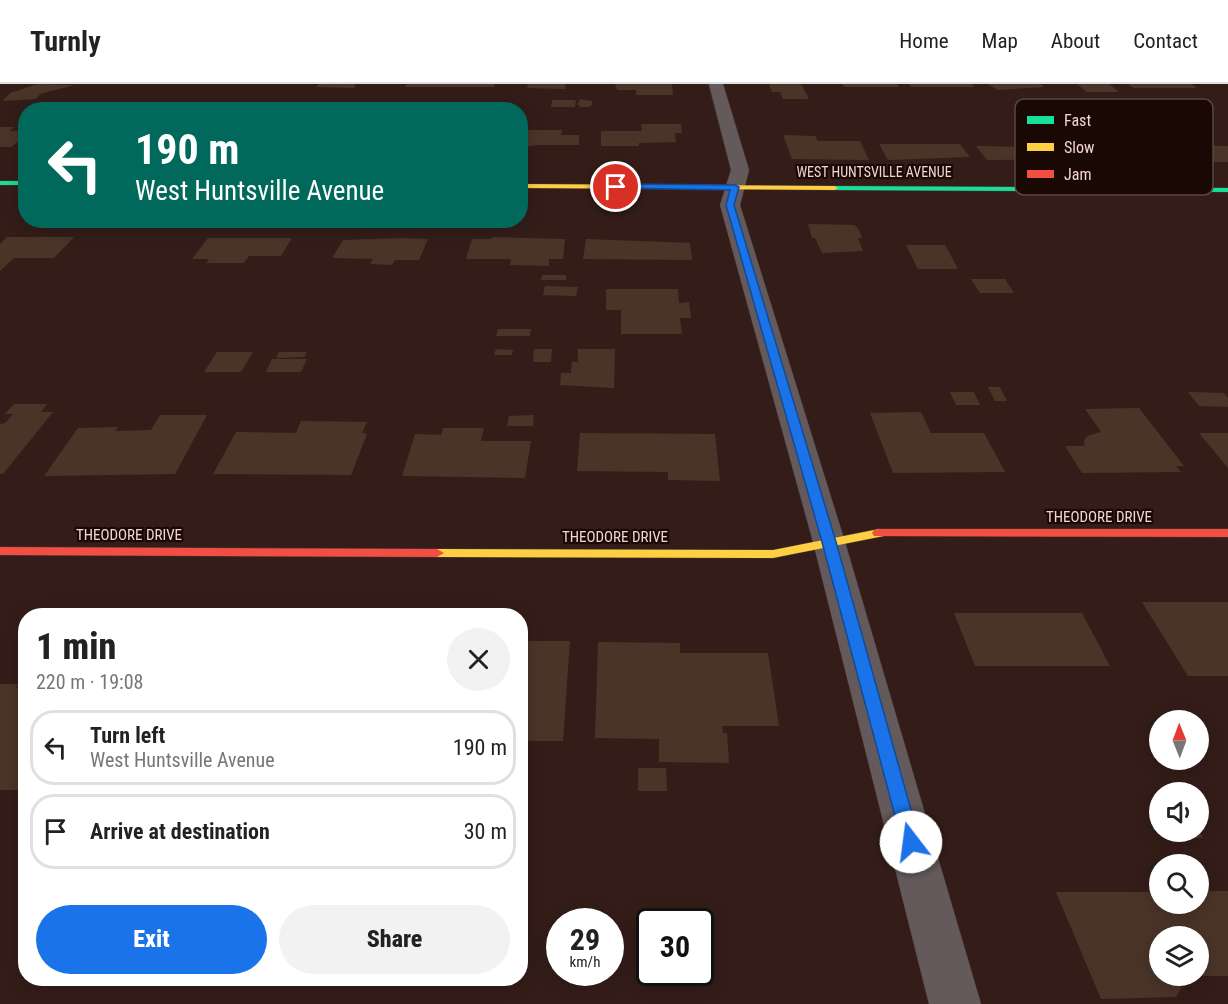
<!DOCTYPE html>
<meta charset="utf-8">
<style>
:root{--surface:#fff;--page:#f2f2f2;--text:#222;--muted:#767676;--line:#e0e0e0;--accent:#1a73e8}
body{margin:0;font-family:"Roboto Condensed",sans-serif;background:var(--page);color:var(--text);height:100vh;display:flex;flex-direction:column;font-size:22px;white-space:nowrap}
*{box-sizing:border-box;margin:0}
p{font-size:20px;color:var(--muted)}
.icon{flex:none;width:33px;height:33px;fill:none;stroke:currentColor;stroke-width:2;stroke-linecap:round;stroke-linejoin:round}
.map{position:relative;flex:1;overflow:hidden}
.panel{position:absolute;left:18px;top:524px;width:510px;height:378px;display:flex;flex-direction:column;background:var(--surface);border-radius:24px;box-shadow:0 3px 15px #0003}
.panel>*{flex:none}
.hud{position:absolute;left:18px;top:18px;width:510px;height:126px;border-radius:24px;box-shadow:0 3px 15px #0003;background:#00695c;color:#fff;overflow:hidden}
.needle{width:39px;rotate:359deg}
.tools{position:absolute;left:1149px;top:626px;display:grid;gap:12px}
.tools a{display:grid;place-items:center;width:60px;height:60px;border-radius:50%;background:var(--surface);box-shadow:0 3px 15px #0003;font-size:30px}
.speed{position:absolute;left:546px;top:824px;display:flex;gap:12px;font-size:30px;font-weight:700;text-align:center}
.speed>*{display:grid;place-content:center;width:78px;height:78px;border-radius:50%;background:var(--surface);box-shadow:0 3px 15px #0003;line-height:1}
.speed small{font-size:15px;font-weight:400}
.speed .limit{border:3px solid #111;border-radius:9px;background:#fff;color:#111}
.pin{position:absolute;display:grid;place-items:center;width:51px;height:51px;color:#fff;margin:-26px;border:3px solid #fff;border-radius:50%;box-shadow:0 2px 6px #0007}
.me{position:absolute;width:66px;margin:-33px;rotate:345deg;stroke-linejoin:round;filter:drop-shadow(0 0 4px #0008)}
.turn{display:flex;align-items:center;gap:21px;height:126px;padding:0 18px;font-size:27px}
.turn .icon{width:78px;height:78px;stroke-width:2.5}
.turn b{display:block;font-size:42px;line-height:51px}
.round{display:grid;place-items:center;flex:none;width:63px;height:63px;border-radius:32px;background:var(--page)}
.headline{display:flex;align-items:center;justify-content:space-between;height:102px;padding:0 18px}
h1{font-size:36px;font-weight:800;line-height:45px}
.action{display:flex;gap:12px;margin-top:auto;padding:12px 18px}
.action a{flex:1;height:69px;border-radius:36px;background:var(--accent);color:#fff;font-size:24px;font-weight:800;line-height:69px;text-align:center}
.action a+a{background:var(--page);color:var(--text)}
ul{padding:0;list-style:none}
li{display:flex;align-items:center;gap:18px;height:75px;margin:0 12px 9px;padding:0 6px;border:3px solid var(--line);border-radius:24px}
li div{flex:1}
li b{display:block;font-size:22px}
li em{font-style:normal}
header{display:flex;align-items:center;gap:36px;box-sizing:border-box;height:84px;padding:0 30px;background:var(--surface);border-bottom:2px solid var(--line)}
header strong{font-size:28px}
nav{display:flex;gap:33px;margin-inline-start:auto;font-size:21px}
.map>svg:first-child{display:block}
.building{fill:#4a3428}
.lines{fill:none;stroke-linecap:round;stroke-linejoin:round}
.street-casing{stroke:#4c3835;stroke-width:1}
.fast-casing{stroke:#4c3835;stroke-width:1}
.slow-casing{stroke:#4c3835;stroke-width:1}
.jam-casing{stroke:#4c3835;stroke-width:1}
.street{fill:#64595b;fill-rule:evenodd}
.fast{fill:#16e098;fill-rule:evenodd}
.slow{fill:#ffcf43;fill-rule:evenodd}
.jam{fill:#f24e42;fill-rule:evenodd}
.route{fill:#1a73e8;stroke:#114b97;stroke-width:1.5}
.labels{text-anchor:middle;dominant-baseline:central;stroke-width:4.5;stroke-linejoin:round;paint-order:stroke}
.far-street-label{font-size:14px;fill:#f2d5cf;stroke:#1a0805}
.street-label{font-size:15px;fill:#f2d5cf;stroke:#1a0805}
.key{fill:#1a0805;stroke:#5b4642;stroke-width:1.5}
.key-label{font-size:16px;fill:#f2d5cf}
</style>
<header>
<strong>Turnly</strong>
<nav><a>Home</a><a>Map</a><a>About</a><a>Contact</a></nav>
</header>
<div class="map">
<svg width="1228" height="920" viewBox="0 0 1228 920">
<rect width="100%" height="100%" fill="#341d19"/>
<g class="building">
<path d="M 37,0 L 74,1 L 40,10 L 36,15 L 3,17 L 10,9 Z"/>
<path d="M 319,0 L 356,0 L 354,4 L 316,3 Z"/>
<path d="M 407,0 L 495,0 L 494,3 L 405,3 Z"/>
<path d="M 528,0 L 566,0 L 565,5 L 527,4 Z"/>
<path d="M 615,0 L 672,0 L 673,11 L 636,11 L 636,6 L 617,6 Z"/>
<path d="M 769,0 L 801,0 L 809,15 L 783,15 L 780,8 L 772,8 Z"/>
<path d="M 842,0 L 897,0 L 899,3 L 844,3 Z"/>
<path d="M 909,0 L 972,0 L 975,3 L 911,3 Z"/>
<path d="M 987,0 L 1041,0 L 1044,3 L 998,6 Z"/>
<path d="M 1077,0 L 1109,0 L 1119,8 L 1087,8 Z"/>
<path d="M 1128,0 L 1191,0 L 1197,4 L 1134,4 Z"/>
<path d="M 580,15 L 592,17 L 592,21 L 589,23 L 580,23 L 580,21 L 577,21 Z"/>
<path d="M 552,16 L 576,16 L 575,23 L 551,23 Z"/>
<path d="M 641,40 L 681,40 L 682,49 L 675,49 L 676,58 L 639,59 L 639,62 L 601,62 L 601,47 L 642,47 Z"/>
<path d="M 0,43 L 15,43 L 9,47 L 26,47 L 26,52 L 11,63 L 0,63 Z"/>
<path d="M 520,46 L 562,46 L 561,51 L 579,51 L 579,61 L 537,61 L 520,64 Z"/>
<path d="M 783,51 L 815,52 L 818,57 L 860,57 L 869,76 L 792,75 Z"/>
<path d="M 1029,57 L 1057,57 L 1075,75 L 987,76 L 976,62 L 1034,63 Z"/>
<path d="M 879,60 L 960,60 L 970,73 L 888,76 Z"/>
<path d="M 1169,61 L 1228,62 L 1228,78 L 1189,78 Z"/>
<path d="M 808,140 L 854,141 L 858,144 L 862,154 L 858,154 L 863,167 L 822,169 L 815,154 L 812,154 Z"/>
<path d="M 7,153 L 74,153 L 54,174 L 14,174 L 0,187 L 0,160 Z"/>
<path d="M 492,153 L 565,155 L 563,175 L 549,175 L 549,182 L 510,181 L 511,175 L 466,175 L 472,155 L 491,155 Z"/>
<path d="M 208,154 L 292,154 L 281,172 L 249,172 L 244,179 L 206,179 L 209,175 L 192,175 Z"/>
<path d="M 401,154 L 428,155 L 419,176 L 395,176 L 392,181 L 370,180 L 373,175 L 332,174 L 343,156 Z"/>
<path d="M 586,155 L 690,159 L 692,176 L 583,175 Z"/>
<path d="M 906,161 L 945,161 L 958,185 L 918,185 Z"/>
<path d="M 542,191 L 566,191 L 566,196 L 541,196 Z"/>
<path d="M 971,195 L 1005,195 L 1014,209 L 980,209 Z"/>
<path d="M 545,202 L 578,203 L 576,212 L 543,211 Z"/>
<path d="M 606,205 L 678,205 L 679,219 L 689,218 L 691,234 L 680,234 L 682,250 L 621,250 L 621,226 L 606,226 Z"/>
<path d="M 498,245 L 531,245 L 530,252 L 496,252 Z"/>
<path d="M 496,265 L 513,266 L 512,271 L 494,271 Z"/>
<path d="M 534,265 L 552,265 L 551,278 L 533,278 Z"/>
<path d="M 578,265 L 615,265 L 614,304 L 560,301 L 561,289 L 571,289 L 572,278 L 578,278 Z"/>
<path d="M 217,268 L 253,268 L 241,288 L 204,288 Z"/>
<path d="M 279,268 L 307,268 L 304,273 L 276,274 Z"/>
<path d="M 272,275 L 307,275 L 301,288 L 266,288 Z"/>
<path d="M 988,303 L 1000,303 L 1007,317 L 995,317 Z"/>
<path d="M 950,308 L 974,308 L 980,321 L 956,321 Z"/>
<path d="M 1188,308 L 1224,309 L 1228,314 L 1228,323 L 1199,322 Z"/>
<path d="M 14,320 L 47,320 L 41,328 L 53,328 L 3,390 L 0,390 L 0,340 L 5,339 L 13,330 L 5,330 Z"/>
<path d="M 1139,324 L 1184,382 L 1176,382 L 1181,388 L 1082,389 L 1065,362 L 1085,362 L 1084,357 L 1087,352 L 1101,348 L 1085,325 Z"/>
<path d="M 921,328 L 931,349 L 984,349 L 1005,388 L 893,389 L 870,329 Z"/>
<path d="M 160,331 L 207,331 L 175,390 L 44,392 L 78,344 L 118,343 L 115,347 L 151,346 Z"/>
<path d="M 534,331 L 533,342 L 507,342 L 509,332 Z"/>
<path d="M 301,337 L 367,338 L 362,349 L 367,350 L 351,391 L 213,390 L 236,348 L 296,349 Z"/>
<path d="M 443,344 L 484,344 L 481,357 L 531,357 L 525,394 L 402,392 L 415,350 L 441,351 Z"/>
<path d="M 580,349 L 715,350 L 720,397 L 668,396 L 668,388 L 577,387 Z"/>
<path d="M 1199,349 L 1228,349 L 1228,384 Z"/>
<path d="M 1142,518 L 1228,518 L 1228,592 L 1188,592 Z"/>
<path d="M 954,529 L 1082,529 L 1110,582 L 975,582 Z"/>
<path d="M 520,557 L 570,557 L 563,657 L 520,657 Z"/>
<path d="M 598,558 L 680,559 L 680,569 L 768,569 L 779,642 L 722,642 L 723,649 L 727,649 L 729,679 L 659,678 L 659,655 L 595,654 Z"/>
<path d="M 0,600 L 18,600 L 16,604 L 26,604 L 26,706 L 0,706 Z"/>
<path d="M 638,684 L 666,684 L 667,707 L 638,707 Z"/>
<path d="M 1165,747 L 1199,747 L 1203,754 L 1168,754 Z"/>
<path d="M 1198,807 L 1228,807 L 1228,892 L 1198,892 L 1198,852 L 1160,852 L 1160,891 L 1176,891 L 1182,903 L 1176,913 L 1101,915 L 1056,808 L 1160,808 L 1160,819 L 1198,819 Z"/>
</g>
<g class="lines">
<defs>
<path id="street" d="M 709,0 L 723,0 L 749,86 L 740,121 L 845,458 L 981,920 L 929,920 L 813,458 L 720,121 L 731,86 Z"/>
<g id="fast">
<rect x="0" y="97" width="26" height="4"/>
<path d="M 834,102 L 1228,104 L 1228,108 L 831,106 L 830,104 Z"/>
</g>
<g id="slow">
<path d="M 520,100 L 834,102 L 838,104 L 834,106 L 520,104 Z"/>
<path d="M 879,445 L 884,446 L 886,449 L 884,452 L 773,474 L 437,473 L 430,469 L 437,465 L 773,466 Z"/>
</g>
<g id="jam">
<path d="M 879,445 L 1228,445 L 1228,453 L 874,452 L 872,449 L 874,446 Z"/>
<path d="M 0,463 L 437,465 L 444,469 L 437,473 L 0,471 Z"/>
</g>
</defs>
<use href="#street" class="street-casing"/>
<use href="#fast" class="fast-casing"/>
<use href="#slow" class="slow-casing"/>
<use href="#jam" class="jam-casing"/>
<use href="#street" class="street"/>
<use href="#fast" class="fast"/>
<use href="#slow" class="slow"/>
<use href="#jam" class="jam"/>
</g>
<path class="route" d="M 616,100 L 735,101 L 739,103 L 734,121 L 836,458 L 920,758 L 918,764 L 911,766 L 904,764 L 902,758 L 822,458 L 726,121 L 730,106 L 613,104 L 613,101 Z"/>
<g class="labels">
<g class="far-street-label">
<text x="874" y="88">WEST HUNTSVILLE AVENUE</text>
</g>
<g class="street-label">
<text x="1099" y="433">THEODORE DRIVE</text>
<text x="129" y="451">THEODORE DRIVE</text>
<text x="615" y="453">THEODORE DRIVE</text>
</g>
</g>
<rect x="1015" y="15" width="198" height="96" rx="9" class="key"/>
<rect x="1027" y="32" width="27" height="8" fill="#16e098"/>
<rect x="1027" y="59" width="27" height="8" fill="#ffcf43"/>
<rect x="1027" y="86" width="27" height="8" fill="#f24e42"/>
<g class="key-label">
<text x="1064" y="42">Fast</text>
<text x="1064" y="69">Slow</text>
<text x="1064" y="96">Jam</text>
</g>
</svg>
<div class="tools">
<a><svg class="needle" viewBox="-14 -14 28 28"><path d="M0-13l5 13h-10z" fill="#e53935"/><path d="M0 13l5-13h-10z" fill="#767676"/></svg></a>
<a><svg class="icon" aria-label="sound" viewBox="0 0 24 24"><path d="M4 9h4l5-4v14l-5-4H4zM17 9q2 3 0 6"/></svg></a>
<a><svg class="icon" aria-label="search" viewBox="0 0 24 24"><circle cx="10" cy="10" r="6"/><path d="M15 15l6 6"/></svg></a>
<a><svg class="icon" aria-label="layers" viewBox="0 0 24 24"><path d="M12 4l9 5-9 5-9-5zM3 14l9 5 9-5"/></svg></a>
</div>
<div class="speed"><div>29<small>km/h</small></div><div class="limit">30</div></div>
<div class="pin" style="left:616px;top:103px;background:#d93025"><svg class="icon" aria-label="arrive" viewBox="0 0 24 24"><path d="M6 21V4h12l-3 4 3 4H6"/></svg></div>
<svg class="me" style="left:911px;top:758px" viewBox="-20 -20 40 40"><circle r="19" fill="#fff"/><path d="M0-13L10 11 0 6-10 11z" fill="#1a73e8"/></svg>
<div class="hud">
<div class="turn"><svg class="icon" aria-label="left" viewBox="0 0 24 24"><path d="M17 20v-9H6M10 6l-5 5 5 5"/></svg><div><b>190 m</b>West Huntsville Avenue</div></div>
</div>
<section class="panel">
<div class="headline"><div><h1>1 min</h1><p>220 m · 19:08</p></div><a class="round"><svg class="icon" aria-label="close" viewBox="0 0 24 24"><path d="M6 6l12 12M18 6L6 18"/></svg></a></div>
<ul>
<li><svg class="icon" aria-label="left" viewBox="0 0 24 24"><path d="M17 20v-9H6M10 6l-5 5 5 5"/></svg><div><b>Turn left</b><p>West Huntsville Avenue</p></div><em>190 m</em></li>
<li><svg class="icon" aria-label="arrive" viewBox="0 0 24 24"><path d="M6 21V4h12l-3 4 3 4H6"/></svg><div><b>Arrive at destination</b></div><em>30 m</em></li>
</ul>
<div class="action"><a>Exit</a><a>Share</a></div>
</section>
</div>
